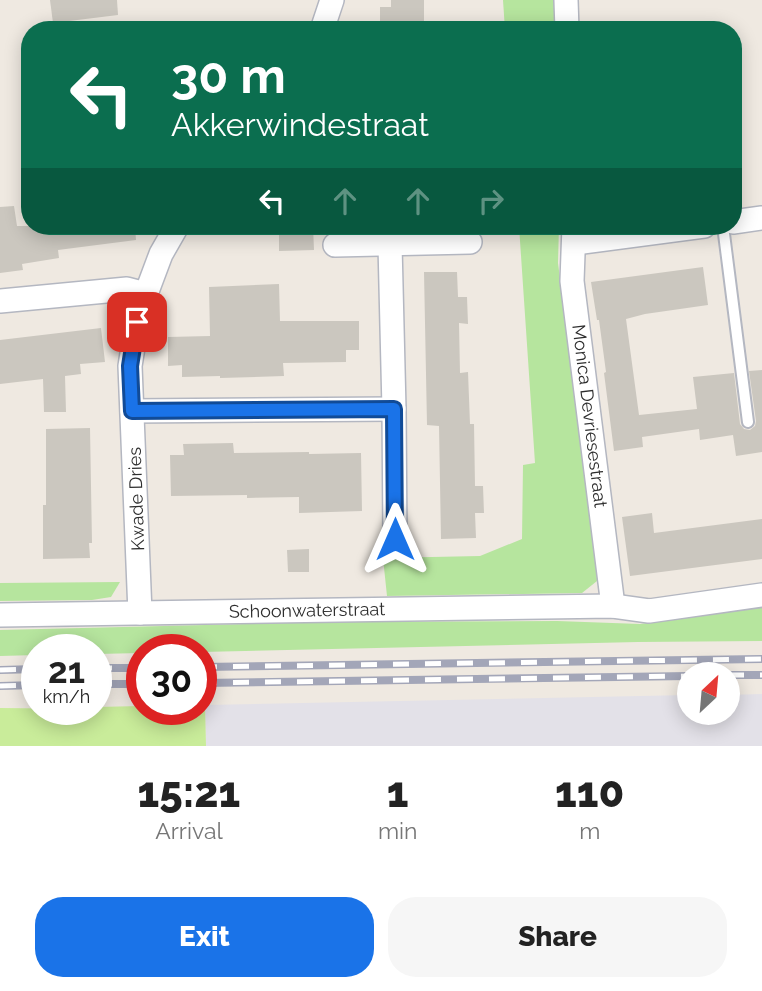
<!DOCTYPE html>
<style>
:root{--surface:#fff;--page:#f6f6f6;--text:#222;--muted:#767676;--accent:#1a73e8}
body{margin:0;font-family:Raleway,sans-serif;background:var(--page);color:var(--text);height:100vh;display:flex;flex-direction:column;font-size:26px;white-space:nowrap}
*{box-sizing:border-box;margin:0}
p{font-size:23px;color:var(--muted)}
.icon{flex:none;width:38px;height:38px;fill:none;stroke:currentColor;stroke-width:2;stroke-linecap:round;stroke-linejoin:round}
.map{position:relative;height:746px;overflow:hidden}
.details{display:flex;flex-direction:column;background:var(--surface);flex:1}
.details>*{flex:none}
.banner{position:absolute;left:21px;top:21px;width:721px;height:214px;border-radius:28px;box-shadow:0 4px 18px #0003;background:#0b6e4f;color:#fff;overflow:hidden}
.needle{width:46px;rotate:26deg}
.controls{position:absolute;left:677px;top:662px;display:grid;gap:14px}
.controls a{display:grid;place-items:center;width:63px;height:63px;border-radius:50%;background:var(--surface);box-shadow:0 4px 18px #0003;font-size:35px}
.speed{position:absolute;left:21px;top:634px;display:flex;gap:14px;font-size:35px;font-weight:700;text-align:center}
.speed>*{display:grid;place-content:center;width:91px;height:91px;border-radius:50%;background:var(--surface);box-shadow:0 4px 18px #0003;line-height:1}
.speed small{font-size:18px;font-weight:400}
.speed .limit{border:10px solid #d22;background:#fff;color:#111}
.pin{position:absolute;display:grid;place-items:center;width:60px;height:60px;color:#fff;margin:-30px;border-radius:14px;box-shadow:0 4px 10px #0006}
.me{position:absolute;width:77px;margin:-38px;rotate:0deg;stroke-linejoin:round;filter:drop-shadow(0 0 5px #0008)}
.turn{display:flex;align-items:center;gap:24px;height:147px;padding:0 35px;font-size:32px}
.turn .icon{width:91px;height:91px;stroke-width:2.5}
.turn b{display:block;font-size:49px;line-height:60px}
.lanes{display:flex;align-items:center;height:66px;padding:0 35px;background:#0003;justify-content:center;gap:35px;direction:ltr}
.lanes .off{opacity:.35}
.eta{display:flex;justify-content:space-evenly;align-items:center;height:119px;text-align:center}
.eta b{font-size:42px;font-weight:800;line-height:49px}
.primary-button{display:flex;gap:14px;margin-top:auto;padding:14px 35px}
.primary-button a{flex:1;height:80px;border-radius:28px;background:var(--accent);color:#fff;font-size:28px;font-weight:800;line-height:80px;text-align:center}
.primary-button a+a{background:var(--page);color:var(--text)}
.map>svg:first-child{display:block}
.industrial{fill:#e3e1e8}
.green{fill:#b6e59e}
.pitch{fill:#c9ec9a}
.building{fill:#cbc7bf}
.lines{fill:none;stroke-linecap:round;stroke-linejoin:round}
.service-casing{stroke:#b4b7c1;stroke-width:14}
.minor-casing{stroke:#b4b7c1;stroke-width:26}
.service{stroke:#fff;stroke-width:10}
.minor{stroke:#fff;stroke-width:23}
.rail-casing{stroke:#a3a6b8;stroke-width:8}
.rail{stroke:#fff;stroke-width:5;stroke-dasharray:16;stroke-linecap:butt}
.route-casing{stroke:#114b97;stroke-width:18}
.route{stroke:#1a73e8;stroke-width:12}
.labels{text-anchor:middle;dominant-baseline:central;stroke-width:5;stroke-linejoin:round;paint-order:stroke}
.street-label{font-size:18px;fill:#2e2e2e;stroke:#fff}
</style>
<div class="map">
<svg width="762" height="746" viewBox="0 0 762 746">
<rect width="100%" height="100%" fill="#efe9e1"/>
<path class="industrial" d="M 762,694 L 762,746 L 206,746 L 205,705 L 689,695 L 690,712 L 728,712 L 728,695 Z"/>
<g class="green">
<path d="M 503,0 L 555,0 L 556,30 L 505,30 Z"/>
<path d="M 519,226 L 559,226 L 558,263 L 596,557 L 597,581 L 582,593 L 387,596 L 383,558 L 480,556 L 522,539 L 523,465 L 535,463 Z"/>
<path d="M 120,582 L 111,597 L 92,600 L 0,601 L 0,583 Z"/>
<path d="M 762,607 L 762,641 L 638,642 L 201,652 L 201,649 L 142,649 L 142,653 L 96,654 L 96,649 L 37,649 L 37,655 L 0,656 L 0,630 L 327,622 L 557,621 L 640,624 Z"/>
</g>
<path class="pitch" d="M 201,705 L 205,705 L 206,746 L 0,746 L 0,708 L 96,709 L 96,707 L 142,706 L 142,709 L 201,709 Z"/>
<g class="building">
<path d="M 50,0 L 117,0 L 118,15 L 53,23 Z"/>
<path d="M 391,0 L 424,0 L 424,30 L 380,30 L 380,7 L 391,7 Z"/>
<path d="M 14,206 L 17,226 L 135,226 L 136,240 L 58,250 L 59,258 L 22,264 L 23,270 L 0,273 L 0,207 Z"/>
<path d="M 279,226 L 313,226 L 314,250 L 279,251 Z"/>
<path d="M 703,267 L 708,305 L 645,314 L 626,319 L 639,415 L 697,409 L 693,377 L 734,373 L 740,424 L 744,429 L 750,430 L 755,426 L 756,421 L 749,371 L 762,370 L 762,452 L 736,456 L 733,435 L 700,440 L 699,429 L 642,437 L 643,447 L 614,451 L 604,373 L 606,372 L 599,320 L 597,320 L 591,282 Z"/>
<path d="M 424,272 L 457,272 L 458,297 L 467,297 L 468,324 L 459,323 L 460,373 L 468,372 L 470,424 L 474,424 L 475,486 L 483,486 L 484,513 L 475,513 L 476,538 L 441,539 L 439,426 L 427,425 Z"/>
<path d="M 279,284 L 280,321 L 359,321 L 359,350 L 346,350 L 346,362 L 283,363 L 284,376 L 220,378 L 220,376 L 182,377 L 182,365 L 168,366 L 168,337 L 210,336 L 209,287 Z"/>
<path d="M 101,328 L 105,362 L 80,364 L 81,374 L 65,376 L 66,412 L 44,412 L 43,379 L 0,384 L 0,340 Z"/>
<path d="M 90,428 L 92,543 L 89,543 L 90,558 L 43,559 L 43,505 L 46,505 L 46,429 Z"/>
<path d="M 233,443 L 234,453 L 309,452 L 309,454 L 361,453 L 362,511 L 299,513 L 299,497 L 247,498 L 247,495 L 171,496 L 170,455 L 184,455 L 183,444 Z"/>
<path d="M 652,513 L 654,533 L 762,519 L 762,559 L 630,576 L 622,517 Z"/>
<path d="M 309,549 L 309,572 L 288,572 L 287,550 Z"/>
</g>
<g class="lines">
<defs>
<path id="service" d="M 723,226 L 748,422"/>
<g id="minor">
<path d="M 566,0 L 567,30"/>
<path d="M 322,30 L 332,0"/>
<path d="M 733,222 L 762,218"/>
<path d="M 574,226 L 572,281 L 613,606"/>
<path d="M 575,243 L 704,226"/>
<path d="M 335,245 L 470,242"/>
<path d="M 390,245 L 394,409 L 395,539"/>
<path d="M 0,301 L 127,289 L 146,294"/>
<path d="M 132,411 L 394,409"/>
<path d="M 140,613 L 130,366 L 137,322 L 146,294 L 161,254 L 177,226"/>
<path d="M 0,615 L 613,606 L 649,611 L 762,595"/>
</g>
</defs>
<use href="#service" class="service-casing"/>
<use href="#minor" class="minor-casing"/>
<use href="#service" class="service"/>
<use href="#minor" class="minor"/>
<defs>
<g id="rail">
<path d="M 201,667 L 762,659"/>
<path d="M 96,668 L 142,668"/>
<path d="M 0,670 L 37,669"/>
<path d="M 728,675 L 762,675"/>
<path d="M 201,683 L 690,676"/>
<path d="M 96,684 L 142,684"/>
<path d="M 0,686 L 37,685"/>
</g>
</defs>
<use href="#rail" class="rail-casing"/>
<use href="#rail" class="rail"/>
</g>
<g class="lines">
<defs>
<path id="route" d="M 137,322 L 130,366 L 132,411 L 394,409 L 395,539"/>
</defs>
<use href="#route" class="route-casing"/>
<use href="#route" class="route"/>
</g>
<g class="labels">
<g class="street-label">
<text transform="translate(590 416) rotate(83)">Monica Devriesestraat</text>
<text transform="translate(136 499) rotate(-92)">Kwade Dries</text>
<text transform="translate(307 610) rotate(-1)">Schoonwaterstraat</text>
</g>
</g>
</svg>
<div class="controls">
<a><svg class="needle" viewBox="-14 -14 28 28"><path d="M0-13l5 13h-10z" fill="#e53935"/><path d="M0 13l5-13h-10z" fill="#767676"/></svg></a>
</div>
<div class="speed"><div>21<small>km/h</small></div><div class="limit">30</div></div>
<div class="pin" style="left:137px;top:322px;background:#d93025"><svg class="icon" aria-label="arrive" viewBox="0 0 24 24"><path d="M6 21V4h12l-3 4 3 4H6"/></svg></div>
<svg class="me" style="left:395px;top:539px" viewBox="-20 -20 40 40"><path d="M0-17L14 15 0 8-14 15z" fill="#1a73e8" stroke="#fff" stroke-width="4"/></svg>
<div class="banner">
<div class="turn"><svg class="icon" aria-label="left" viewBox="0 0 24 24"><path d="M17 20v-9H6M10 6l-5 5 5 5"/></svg><div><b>30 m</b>Akkerwindestraat</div></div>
<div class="lanes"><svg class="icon" aria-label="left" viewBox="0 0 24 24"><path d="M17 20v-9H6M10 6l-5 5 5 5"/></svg><svg class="icon off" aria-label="ahead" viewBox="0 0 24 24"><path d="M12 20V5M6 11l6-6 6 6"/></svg><svg class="icon off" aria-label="ahead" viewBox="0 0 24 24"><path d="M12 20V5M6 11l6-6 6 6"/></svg><svg class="icon off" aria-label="right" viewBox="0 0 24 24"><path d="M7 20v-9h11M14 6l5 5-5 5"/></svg></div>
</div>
</div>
<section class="details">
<div class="eta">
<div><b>15:21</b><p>Arrival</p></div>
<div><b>1</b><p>min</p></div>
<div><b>110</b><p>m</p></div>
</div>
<div class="primary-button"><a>Exit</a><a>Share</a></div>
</section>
